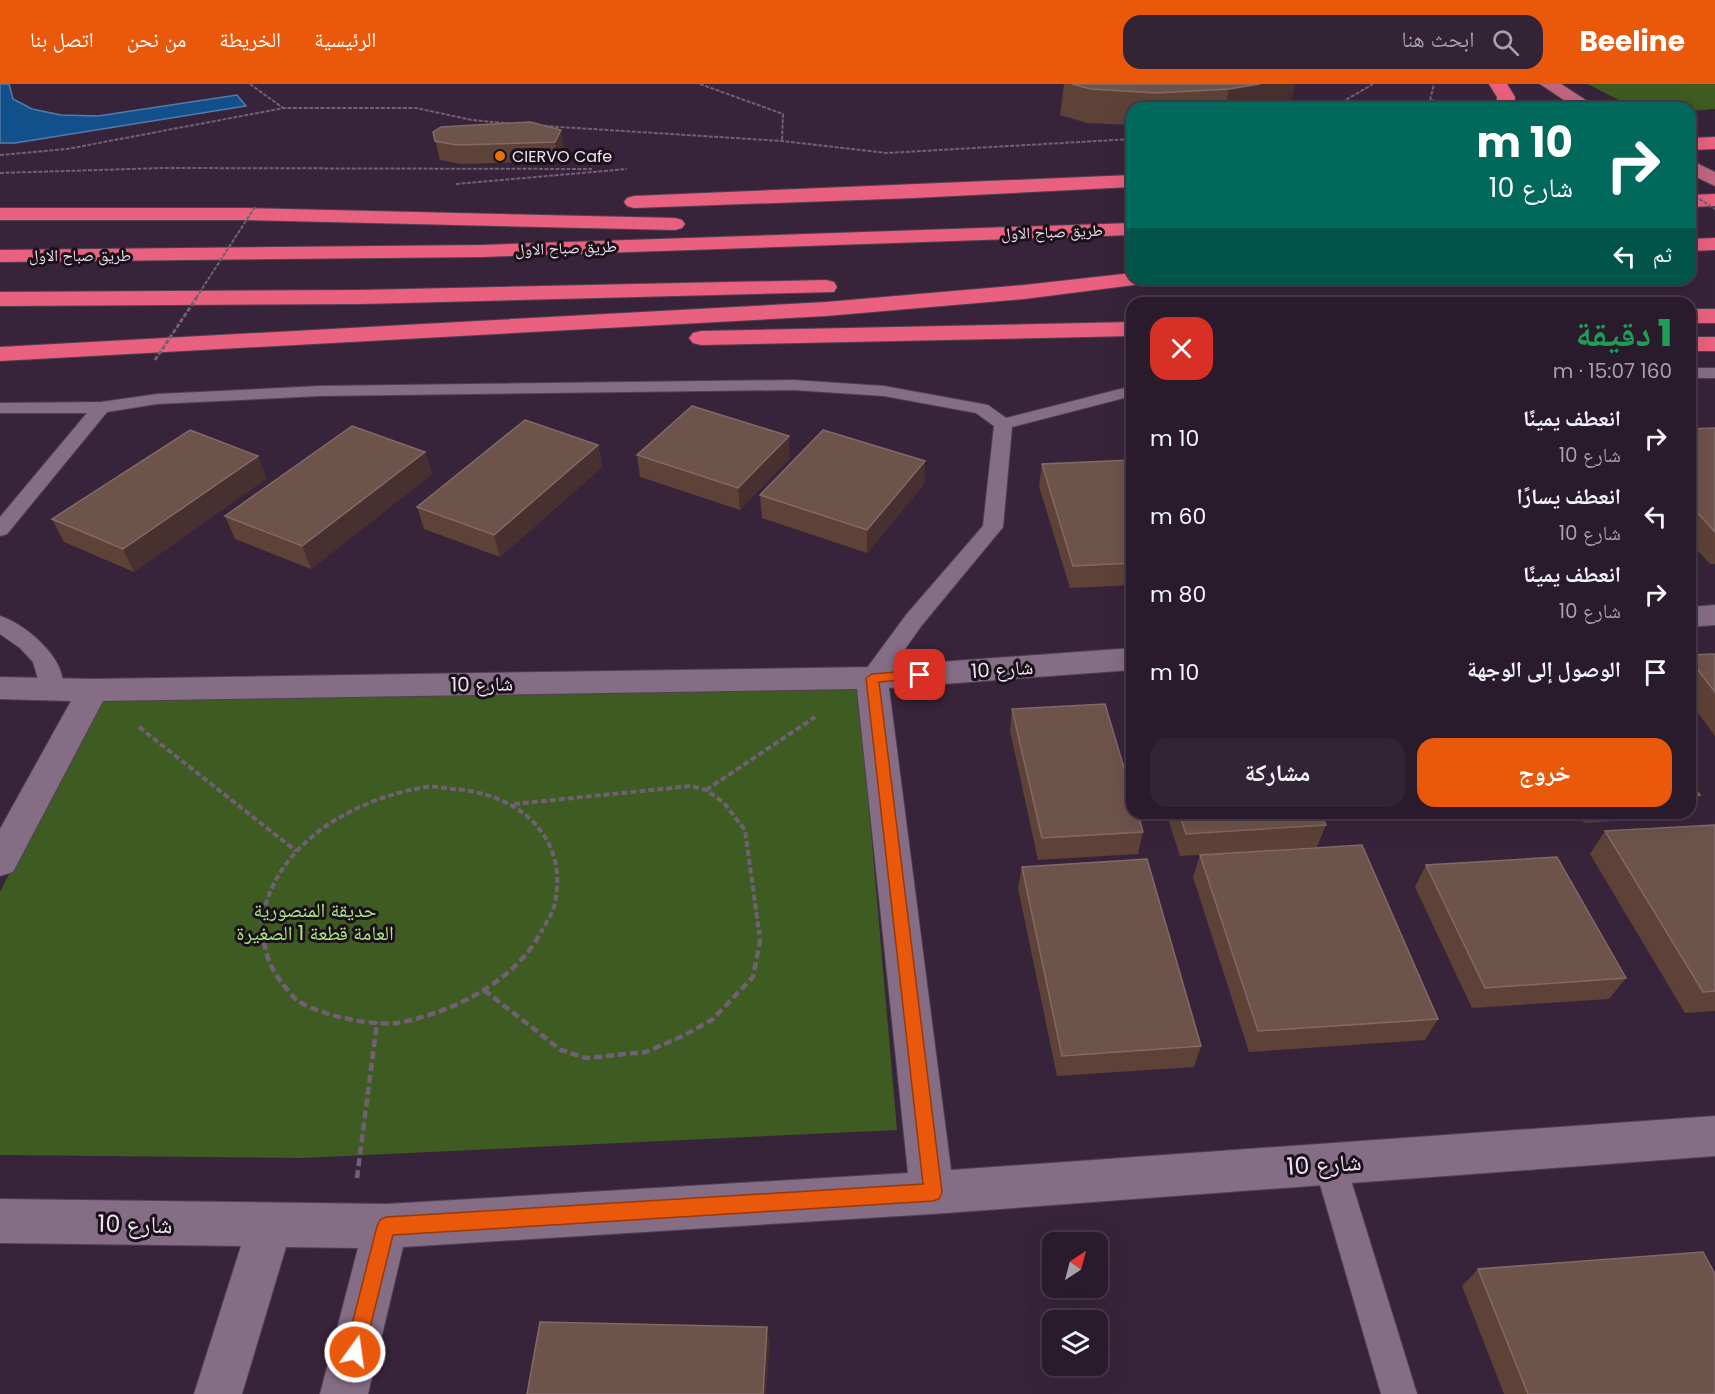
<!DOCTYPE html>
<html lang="ar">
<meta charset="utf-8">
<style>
:root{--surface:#2a1b2c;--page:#322434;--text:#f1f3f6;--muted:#a5a1a9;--line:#463948;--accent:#ea580c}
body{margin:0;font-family:Poppins,"Noto Naskh Arabic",sans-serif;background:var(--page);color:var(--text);direction:rtl;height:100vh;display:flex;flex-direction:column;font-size:22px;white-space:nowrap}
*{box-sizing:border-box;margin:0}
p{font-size:20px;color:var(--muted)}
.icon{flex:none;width:33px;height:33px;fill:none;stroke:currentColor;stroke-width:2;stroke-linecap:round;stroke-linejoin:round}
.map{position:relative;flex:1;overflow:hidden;direction:ltr}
.details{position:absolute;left:1126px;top:213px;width:570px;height:522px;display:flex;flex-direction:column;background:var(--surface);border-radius:18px;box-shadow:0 6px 24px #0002,0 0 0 2px var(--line);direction:rtl}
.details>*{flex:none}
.top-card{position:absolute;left:1126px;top:18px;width:570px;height:183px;border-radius:18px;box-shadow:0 6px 24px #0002,0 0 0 2px var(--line);direction:rtl;background:#00695c;color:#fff;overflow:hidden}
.needle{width:39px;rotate:36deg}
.tools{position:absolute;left:1042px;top:1148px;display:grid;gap:12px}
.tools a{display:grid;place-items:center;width:66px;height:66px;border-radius:12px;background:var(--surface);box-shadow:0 6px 24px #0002,0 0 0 2px var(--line);font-size:30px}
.pin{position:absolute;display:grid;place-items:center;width:51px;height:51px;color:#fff;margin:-26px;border-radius:12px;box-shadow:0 3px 9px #0006}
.me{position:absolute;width:66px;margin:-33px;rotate:14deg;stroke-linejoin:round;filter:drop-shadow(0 0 4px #0008)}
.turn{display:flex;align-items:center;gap:21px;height:126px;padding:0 24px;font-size:27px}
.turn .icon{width:78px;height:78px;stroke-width:2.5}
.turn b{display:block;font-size:42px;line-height:51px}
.then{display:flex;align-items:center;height:57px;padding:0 24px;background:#0003;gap:12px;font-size:22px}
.round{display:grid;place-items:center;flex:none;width:63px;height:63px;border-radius:18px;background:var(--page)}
.summary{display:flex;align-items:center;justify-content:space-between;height:102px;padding:0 24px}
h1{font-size:36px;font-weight:800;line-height:45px;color:#1e9e55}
.primary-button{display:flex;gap:12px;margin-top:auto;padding:12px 24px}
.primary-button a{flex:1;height:69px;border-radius:18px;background:var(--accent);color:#fff;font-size:24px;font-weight:800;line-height:69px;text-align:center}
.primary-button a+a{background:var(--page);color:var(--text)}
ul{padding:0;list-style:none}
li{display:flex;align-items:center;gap:18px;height:78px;padding:0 24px}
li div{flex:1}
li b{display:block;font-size:22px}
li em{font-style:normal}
header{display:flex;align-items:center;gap:36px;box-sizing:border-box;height:84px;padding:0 30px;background:var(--accent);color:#fff}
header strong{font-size:28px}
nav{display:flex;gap:33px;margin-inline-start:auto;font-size:21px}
.search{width:420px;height:54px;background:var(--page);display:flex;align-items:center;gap:15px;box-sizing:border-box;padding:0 21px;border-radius:18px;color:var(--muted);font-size:22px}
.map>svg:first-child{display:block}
.green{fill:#3e5b21}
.water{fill:#12508b;stroke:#547ca9;stroke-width:1.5}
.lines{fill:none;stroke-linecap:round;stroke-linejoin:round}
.lane-casing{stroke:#513f52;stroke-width:2}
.street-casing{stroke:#513f52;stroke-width:2}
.primary-casing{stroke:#513f52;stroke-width:2}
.highway-casing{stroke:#513f52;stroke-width:2}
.path-far2{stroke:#716073;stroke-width:2;stroke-dasharray:4 1.5;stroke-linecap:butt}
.path-far1{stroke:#716073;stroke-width:4;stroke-dasharray:6 3;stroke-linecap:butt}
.path{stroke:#716073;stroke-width:4.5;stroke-dasharray:8 4;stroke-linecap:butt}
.lane{fill:#856d86;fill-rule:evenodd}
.street{fill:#856d86;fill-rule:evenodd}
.primary{fill:#c16681;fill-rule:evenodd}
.highway{fill:#e9617e;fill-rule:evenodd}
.path-bridge-far1{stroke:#716073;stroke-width:2;stroke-dasharray:4 1.5;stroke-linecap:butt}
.path-bridge{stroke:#716073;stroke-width:3;stroke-dasharray:4.5 2;stroke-linecap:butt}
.wall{fill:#5e4237}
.shaded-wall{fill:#482f30}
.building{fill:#6e534b;stroke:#826a65;stroke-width:1.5}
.route{fill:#ea580c;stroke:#983908;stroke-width:1.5}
.food-dot{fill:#e8710a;stroke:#1a111b;stroke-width:2}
.labels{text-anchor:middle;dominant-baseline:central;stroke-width:6;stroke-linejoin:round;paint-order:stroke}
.far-poi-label{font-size:16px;fill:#efe2f0;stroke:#1a111b;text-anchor:start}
.far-street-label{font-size:16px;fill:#efe2f0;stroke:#1a111b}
.street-label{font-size:20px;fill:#efe2f0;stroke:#1a111b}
.park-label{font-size:20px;fill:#aee67f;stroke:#1a111b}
.near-street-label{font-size:24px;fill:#efe2f0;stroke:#1a111b}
</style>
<header>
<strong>Beeline</strong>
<div class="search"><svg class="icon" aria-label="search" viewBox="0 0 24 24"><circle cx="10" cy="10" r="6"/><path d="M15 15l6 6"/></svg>ابحث هنا</div>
<nav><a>الرئيسية</a><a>الخريطة</a><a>من نحن</a><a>اتصل بنا</a></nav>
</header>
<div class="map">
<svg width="1715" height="1310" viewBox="0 0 1715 1310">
<rect width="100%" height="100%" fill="#38243a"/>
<g class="green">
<path d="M 1588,0 L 1715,0 L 1715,25 L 1691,27 L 1690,24 L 1634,24 Z"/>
<path d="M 857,587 L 897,1046 L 303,1074 L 0,1071 L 0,808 L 80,650 L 103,614 Z"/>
</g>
<path class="water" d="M 0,0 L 9,0 L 13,15 L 32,25 L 61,31 L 98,32 L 237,11 L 246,22 L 15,59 L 0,59 Z"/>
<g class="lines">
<defs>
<g id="lane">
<rect x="1690" y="284" width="25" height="10"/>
<path d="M 793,296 L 884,302 L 988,321 L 1006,334 L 1132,302 L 1132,312 L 1012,343 L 1003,443 L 922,541 L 880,600 L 872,602 L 864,600 L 861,594 L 864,588 L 906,531 L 983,442 L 994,342 L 976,329 L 884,312 L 793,306 L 320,312 L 157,320 L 107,328 L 7,450 L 0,452 L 0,433 L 87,329 L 0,329 L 0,319 L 101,318 L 157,310 L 320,302 Z"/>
<path d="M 0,532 C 25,539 77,582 59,612 L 51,614 L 43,612 L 33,578 L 20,564 L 0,550 Z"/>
<path d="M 1330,1065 L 1341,1069 L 1346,1080 L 1417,1310 L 1381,1310 L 1314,1080 L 1319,1069 Z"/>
</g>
<g id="street">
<path d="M 1715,521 L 1715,541 L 1690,543 L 1690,523 Z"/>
<path d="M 1132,564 L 1132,586 L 889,604 L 951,1086 L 1715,1032 L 1715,1072 L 932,1130 L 403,1163 L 368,1310 L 320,1310 L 358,1164 L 286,1163 L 242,1310 L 194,1310 L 241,1162 L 0,1159 L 0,1115 L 386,1120 L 908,1089 L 857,605 L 103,617 L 13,788 L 0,792 L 0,745 L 71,617 L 0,615 L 0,593 L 93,595 L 872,583 Z"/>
</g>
<g id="primary">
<path d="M 1540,0 L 1561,0 L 1598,24 L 1576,24 Z"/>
<path d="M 1690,76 L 1715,88 L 1715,102 L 1690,90 Z"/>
</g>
<g id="highway">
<path d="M 1489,0 L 1507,0 L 1515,13 L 1514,24 L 1496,24 L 1497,13 Z"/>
<path d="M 1715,53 L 1715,65 L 1690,66 L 1690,54 Z"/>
<path d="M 1132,91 L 1132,103 L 914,114 L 634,124 L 627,122 L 624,118 L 627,114 L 634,112 Z"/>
<path d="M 1715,110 L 1715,122 L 1690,123 L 1690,111 Z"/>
<path d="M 0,124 L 240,124 L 675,134 L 682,136 L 685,140 L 682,144 L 675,146 L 240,136 L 0,136 Z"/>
<path d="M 1132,139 L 1132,151 L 482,173 L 0,178 L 0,166 L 482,161 Z"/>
<path d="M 1715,154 L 1715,166 L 1690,167 L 1690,155 Z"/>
<path d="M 1132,189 L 1132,195 L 1145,195 L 1142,200 L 1024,215 L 826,232 L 0,277 L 0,263 L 826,218 L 1024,201 Z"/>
<path d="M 826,196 L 834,198 L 837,203 L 834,208 L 361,220 L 0,222 L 0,208 L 361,206 Z"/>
<rect x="1690" y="225" width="25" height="14"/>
<path d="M 1132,238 L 1132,252 L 701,261 L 693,259 L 689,254 L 693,249 L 701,247 Z"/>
<rect x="1690" y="253" width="25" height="14"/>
</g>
</defs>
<use href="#lane" class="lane-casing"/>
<use href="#street" class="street-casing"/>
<use href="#primary" class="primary-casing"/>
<use href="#highway" class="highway-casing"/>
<g class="path-far2">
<path d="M 250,0 L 283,24"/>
<path d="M 700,0 L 783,30 L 782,57"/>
<path d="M 1430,16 L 1471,21"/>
<path d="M 1332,24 L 1373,0"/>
<path d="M 1422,24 L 1430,16 L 1434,0"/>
<path d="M 544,42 L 782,57 L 887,69 L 1132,55"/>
<path d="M 0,71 L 67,65 L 284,24 L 416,24 L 472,36 L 515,40"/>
<path d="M 0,89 L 163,84 L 592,85"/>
<path d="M 456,100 L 627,85"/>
</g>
<g class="path-far1">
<path d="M 139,643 L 296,767"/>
<path d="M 706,706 L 815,633"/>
<path d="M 514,720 L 691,702 L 706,706 L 724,719 L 745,746 L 759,848"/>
<path d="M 261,848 C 266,764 351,715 426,703 C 435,702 444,704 453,705 C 516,709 569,750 555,819 C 553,829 546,839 541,848"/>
</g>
<g class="path">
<path d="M 261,846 C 268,874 267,881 286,904 C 290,908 293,914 298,917 C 320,931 370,942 396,939 C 450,930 517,897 542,846"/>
<path d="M 484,906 L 561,966 L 586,974 L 646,968 L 685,951 L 713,935 L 753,893 L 760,857 L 759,846"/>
<path d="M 357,1094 L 377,938"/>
</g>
<use href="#lane" class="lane"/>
<use href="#street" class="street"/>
<use href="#primary" class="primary"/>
<use href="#highway" class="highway"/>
<g class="path-bridge-far1">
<path d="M 1690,109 L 1715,125"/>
<path d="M 196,214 L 255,123"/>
</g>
<path class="path-bridge" d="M 155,276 L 197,213"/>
</g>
<g class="wall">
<path d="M 1064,0 L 1295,0 L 1291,15 L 1286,23 L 1285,24 L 1132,24 L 1132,41 L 1087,39 L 1060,31 Z"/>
<path d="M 530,38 L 564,65 L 558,77 L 462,80 L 440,76 L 433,48 Z"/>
<path d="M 1715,344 L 1715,480 L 1710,480 L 1690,458 L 1690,345 Z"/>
<path d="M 598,361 L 602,383 L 500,473 L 424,445 L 417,423 Z"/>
<path d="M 425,368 L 432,390 L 311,485 L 235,455 L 225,432 Z"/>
<path d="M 637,371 L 790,374 L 740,426 L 640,393 Z"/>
<path d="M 1132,376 L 1132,501 L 1070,504 L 1039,402 L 1042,380 Z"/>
<path d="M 925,377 L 924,400 L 867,469 L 762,434 L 760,411 Z"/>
<path d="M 267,394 L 134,488 L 64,458 L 52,435 Z"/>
<path d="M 1715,570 L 1715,652 L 1690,618 L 1690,571 Z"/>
<path d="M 1012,625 L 1143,748 L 1138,770 L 1038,776 L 1010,647 Z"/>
<path d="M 1690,698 L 1700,711 L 1690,723 Z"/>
<path d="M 1166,729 L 1321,729 L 1326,741 L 1317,763 L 1180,772 Z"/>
<path d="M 1388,729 L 1466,729 L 1390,734 Z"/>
<path d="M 1578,729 L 1686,729 L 1683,733 L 1584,739 Z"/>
<path d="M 1715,741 L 1715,927 L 1685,929 L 1590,770 L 1605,747 Z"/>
<path d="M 1200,771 L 1438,935 L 1425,956 L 1249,968 L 1193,793 Z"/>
<path d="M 1426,781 L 1626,894 L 1609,915 L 1472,924 L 1415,803 Z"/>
<path d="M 1022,783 L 1201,962 L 1194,983 L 1057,992 L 1018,804 Z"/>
<path d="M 1478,1185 L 1715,1310 L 1504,1310 L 1462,1202 Z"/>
</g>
<g class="shaded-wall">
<path d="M 1260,0 L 1295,0 L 1291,15 L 1286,23 L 1225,24 L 1229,5 Z"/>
<path d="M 561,46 L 564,65 L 558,77 L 555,58 Z"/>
<path d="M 789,352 L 790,374 L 740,426 L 738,404 Z"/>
<path d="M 598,361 L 602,383 L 500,473 L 494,451 Z"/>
<path d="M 425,368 L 432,390 L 311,485 L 302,462 Z"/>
<path d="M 258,372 L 267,394 L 134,488 L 123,465 Z"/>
<path d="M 925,377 L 924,400 L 867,469 L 867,446 Z"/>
<path d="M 767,1243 L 770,1259 L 766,1310 L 763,1310 Z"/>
</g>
<g class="building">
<path d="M 1072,0 L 1260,0 L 1229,5 L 1157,9 L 1091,5 Z"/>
<path d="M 530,38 L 561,46 L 555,58 L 457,61 L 435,57 L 433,48 L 441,43 Z"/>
<path d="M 692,322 L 789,352 L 738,404 L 637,371 Z"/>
<path d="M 525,336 L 598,361 L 494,451 L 417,423 Z"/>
<path d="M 352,342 L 425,368 L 302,462 L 225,432 Z"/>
<path d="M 1715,344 L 1715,448 L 1690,420 L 1690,345 Z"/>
<path d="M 190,346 L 258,372 L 123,465 L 52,435 Z"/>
<path d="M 823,346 L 925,377 L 867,446 L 760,411 Z"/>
<path d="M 1132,376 L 1132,479 L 1073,482 L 1042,380 Z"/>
<path d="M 1715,570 L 1715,608 L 1690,576 L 1690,571 Z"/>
<path d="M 1105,620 L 1132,711 L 1132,729 L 1138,729 L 1143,748 L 1042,754 L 1012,625 Z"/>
<path d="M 1690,698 L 1700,711 L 1690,711 Z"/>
<path d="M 1179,729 L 1321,729 L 1326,741 L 1186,750 Z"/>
<path d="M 1715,741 L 1715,907 L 1703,908 L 1605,747 Z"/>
<path d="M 1362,761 L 1438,935 L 1258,947 L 1200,771 Z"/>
<path d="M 1557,773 L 1626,894 L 1485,904 L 1426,781 Z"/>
<path d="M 1147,775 L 1201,962 L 1062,972 L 1022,783 Z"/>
<path d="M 1703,1168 L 1715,1190 L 1715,1310 L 1528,1310 L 1478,1185 Z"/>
<path d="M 540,1238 L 767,1243 L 763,1310 L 527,1310 Z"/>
</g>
<path class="route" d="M 920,586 L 924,588 L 926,591 L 924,594 L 879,598 L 942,1108 L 939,1115 L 933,1117 L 393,1151 L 364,1268 L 362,1275 L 355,1278 L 348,1275 L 345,1268 L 377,1142 L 380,1136 L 386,1133 L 923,1100 L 866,594 L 872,590 Z"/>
<circle class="food-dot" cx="500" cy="72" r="6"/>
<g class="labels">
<g class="far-poi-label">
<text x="512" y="72">CIERVO Cafe</text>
</g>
<g class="far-street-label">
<text transform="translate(1052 148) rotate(-2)">طريق صباح الاول</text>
<text transform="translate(566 164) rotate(-2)">طريق صباح الاول</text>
<text x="80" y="171">طريق صباح الاول</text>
</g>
<g class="street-label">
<text transform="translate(1002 585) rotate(-4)">شارع 10</text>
<text transform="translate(482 600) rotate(-1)">شارع 10</text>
</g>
<g class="park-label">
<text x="315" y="826">حديقة المنصورية<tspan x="315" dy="23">العامة قطعة 1 الصغيرة</tspan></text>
</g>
<g class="near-street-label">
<text transform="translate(1324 1080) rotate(-4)">شارع 10</text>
<text transform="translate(135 1140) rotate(1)">شارع 10</text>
</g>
</g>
</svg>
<div class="tools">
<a><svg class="needle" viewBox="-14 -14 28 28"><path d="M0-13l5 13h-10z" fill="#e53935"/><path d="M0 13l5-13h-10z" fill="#a5a1a9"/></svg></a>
<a><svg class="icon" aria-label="layers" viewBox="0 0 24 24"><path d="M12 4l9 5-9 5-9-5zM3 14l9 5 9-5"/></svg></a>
</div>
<div class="pin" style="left:920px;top:591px;background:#d93025"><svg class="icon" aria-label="arrive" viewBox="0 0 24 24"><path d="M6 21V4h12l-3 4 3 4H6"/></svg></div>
<svg class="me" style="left:355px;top:1268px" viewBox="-20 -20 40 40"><circle r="17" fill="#ea580c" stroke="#fff" stroke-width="3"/><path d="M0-11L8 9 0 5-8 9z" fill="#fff"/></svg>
<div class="top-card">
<div class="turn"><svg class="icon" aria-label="right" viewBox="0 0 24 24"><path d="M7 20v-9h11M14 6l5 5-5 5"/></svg><div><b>10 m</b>شارع 10</div></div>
<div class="then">ثم<svg class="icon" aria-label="left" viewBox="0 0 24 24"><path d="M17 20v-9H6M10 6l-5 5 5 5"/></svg></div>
</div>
<section class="details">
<div class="summary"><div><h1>1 دقيقة</h1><p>160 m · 15:07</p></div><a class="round" style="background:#d93025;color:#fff"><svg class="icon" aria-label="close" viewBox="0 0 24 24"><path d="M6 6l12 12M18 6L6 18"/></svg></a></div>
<ul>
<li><svg class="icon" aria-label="right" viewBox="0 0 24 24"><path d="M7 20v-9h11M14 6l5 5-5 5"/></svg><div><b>انعطف يمينًا</b><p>شارع 10</p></div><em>10 m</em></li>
<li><svg class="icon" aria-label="left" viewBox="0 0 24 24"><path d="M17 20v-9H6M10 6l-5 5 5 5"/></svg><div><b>انعطف يسارًا</b><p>شارع 10</p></div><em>60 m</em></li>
<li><svg class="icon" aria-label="right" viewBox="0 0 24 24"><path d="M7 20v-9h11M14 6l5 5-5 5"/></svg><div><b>انعطف يمينًا</b><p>شارع 10</p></div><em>80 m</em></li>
<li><svg class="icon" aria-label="arrive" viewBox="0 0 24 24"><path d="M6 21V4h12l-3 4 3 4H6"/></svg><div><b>الوصول إلى الوجهة</b></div><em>10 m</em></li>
</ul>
<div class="primary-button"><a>خروج</a><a>مشاركة</a></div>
</section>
</div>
